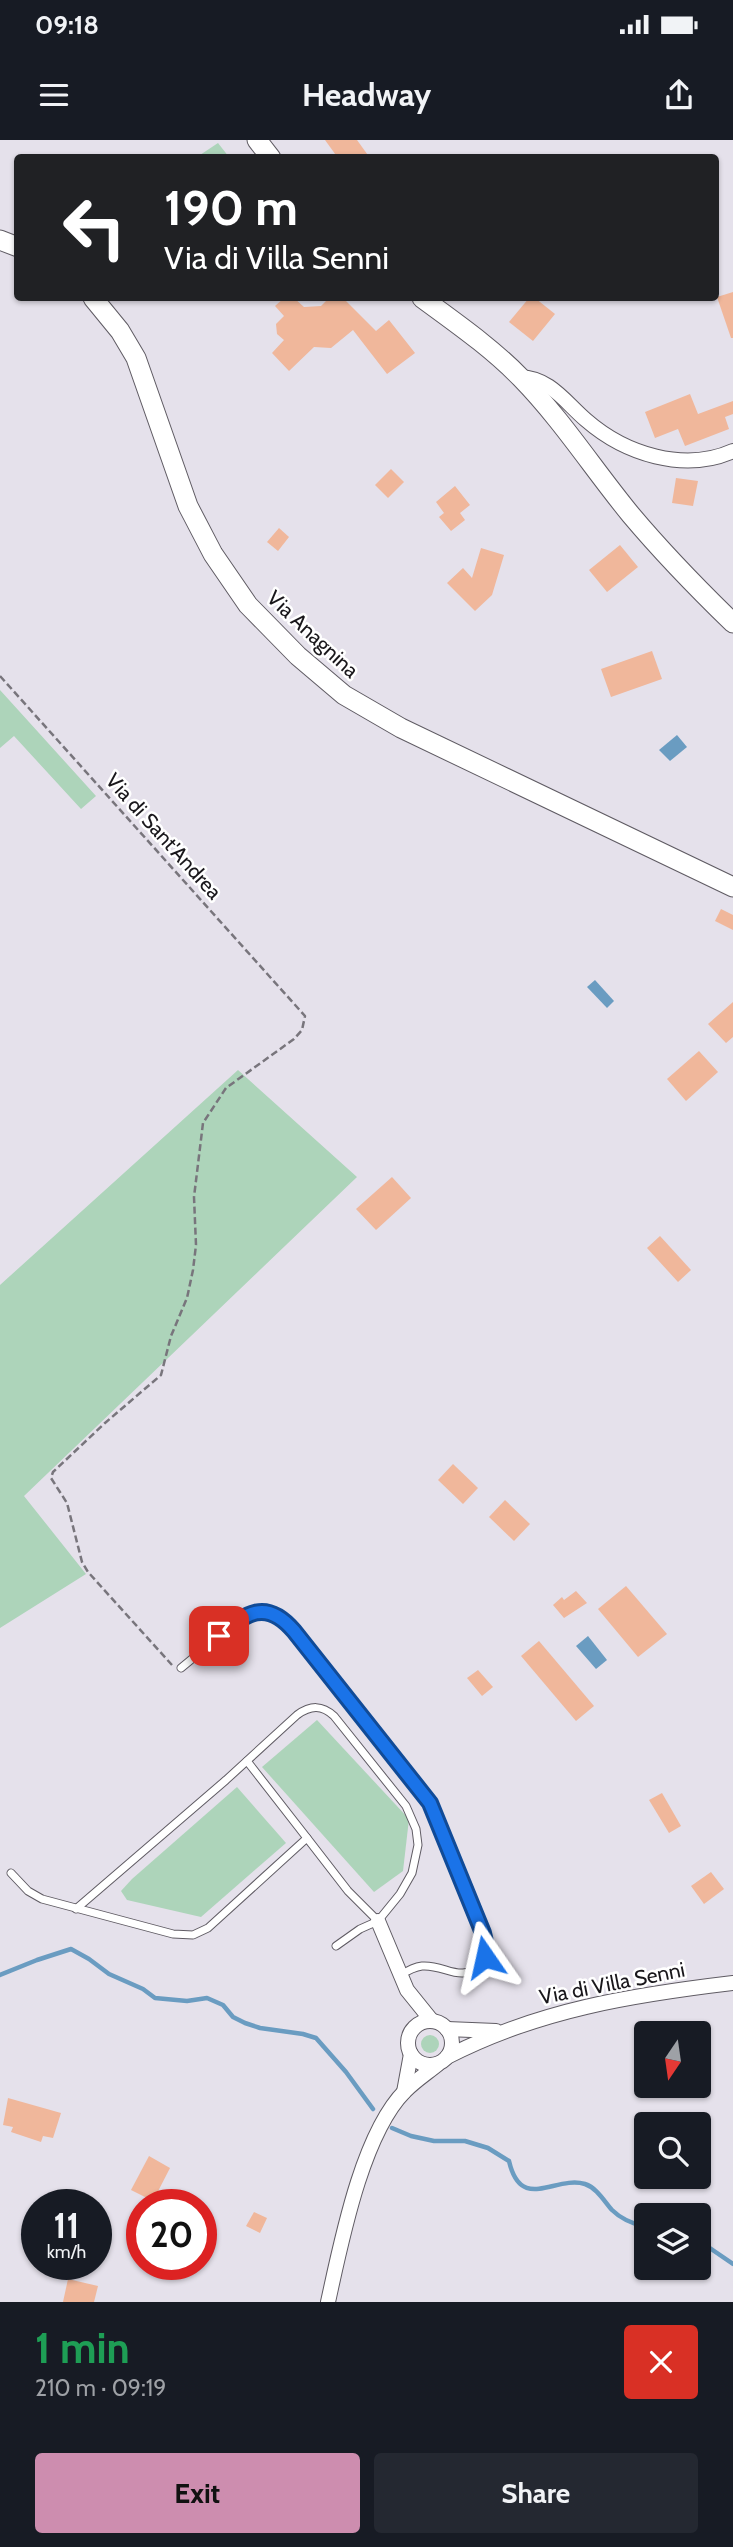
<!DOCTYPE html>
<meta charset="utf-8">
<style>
:root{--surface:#171b24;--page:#242831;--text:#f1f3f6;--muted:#9ea1a6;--accent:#cd8daf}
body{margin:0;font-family:Cabin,sans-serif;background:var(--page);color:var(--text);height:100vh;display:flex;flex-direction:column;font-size:26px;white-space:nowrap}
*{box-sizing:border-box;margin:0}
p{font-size:23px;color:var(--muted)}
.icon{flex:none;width:38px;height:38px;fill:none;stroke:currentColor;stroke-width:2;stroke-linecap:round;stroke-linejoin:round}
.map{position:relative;height:2162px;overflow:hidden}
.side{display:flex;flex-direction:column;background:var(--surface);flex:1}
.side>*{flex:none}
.top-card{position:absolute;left:14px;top:14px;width:705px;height:147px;border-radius:7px;box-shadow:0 2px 5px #0004;background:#202124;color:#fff;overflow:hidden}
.needle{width:46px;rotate:193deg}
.tools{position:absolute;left:634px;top:1881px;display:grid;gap:14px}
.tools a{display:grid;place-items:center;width:77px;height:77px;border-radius:7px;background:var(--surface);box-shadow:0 2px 5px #0004;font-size:35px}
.speed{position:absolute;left:21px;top:2049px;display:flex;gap:14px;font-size:35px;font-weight:700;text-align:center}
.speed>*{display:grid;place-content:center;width:91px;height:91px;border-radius:50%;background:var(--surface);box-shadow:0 2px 5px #0004;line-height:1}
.speed small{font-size:18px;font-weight:400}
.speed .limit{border:10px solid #d22;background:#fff;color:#111}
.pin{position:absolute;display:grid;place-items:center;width:60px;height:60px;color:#fff;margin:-30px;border-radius:14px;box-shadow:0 4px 10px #0006}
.me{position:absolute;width:77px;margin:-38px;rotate:349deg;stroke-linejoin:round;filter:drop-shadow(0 0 5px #0008)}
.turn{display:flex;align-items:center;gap:24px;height:147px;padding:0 35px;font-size:32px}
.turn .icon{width:91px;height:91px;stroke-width:2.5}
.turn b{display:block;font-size:49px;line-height:60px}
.round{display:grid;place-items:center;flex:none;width:74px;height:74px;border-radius:7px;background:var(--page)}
.summary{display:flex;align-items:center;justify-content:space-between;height:119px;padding:0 35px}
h1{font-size:42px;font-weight:700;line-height:52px;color:#1e9e55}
.cta{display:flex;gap:14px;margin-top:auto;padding:14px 35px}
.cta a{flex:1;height:80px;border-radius:7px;background:var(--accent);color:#111;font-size:28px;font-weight:700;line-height:80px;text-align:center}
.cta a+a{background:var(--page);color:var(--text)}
.status{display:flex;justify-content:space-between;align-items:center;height:49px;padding:0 35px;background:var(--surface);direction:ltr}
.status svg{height:19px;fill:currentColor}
header{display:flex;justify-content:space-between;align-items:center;height:91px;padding:0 35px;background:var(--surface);font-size:32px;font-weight:700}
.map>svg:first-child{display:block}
.green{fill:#add4ba}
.water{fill:#6a9cc1}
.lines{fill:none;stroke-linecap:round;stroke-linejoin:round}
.stream{stroke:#6a9cc1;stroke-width:4.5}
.building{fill:#f0b79b}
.lane-casing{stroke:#5f5b63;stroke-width:9}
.street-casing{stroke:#5f5b63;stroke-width:16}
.secondary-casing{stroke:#5f5b63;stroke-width:21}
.path{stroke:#78757c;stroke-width:2.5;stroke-dasharray:7 3.5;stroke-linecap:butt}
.lane{stroke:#fff;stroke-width:7}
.street{stroke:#fff;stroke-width:14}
.secondary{stroke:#fff;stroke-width:19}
.route-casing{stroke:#114b97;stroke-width:18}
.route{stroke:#1a73e8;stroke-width:12}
.labels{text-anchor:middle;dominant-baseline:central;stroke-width:5;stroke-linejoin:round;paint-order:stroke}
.street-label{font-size:21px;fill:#19171b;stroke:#fff}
</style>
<div class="status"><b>09:18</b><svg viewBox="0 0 49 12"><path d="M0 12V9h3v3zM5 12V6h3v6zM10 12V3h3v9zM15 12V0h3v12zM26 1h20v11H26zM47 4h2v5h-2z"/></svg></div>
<header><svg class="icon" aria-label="menu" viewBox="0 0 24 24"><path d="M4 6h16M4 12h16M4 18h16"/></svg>Headway<svg class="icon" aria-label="share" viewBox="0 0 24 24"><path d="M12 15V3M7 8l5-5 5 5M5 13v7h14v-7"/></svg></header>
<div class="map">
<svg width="733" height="2162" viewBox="0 0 733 2162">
<rect width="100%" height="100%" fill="#e5e1eb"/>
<g class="green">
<path d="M 218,3 L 229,17 L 197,17 Z"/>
<path d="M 0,550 L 96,656 L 81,669 L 14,596 L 0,608 Z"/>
<path d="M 238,930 L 357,1037 L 24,1356 L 86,1434 L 0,1488 L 0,1145 Z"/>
<path d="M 317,1580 L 409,1679 L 403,1731 L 374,1752 L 262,1627 Z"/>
<path d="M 237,1647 L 286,1703 L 201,1777 L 127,1760 L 121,1751 L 132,1739 Z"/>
<circle cx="430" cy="1904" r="9"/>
</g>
<g class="water">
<path d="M 677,595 L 687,607 L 670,621 L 659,610 Z"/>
<path d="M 595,840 L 614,861 L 607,868 L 587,847 Z"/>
<path d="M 588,1496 L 607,1520 L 596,1529 L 576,1506 Z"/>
</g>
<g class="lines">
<g class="stream">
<path d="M 0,1835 L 37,1820 L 71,1809 L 89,1819 L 109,1834 L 143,1849 L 155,1858 L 187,1861 L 207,1858 L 223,1865 L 233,1877 L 245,1883 L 260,1888 L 303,1894 L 316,1898 L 346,1932 L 373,1969"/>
<path d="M 392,1988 L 411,1996 L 434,2001 L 465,2001 L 488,2008 L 509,2021 C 521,2073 555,2035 585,2044 C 597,2048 604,2061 612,2070 C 622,2080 633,2084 646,2087"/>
<path d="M 698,2100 L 733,2124"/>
</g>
</g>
<g class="building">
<path d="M 325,0 L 357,0 L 370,18 L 338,18 Z"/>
<path d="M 733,152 L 733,198 L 731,198 L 717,157 Z"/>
<path d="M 284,158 L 294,158 L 304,167 L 321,166 L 329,158 L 343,158 L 376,191 L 389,180 L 415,213 L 387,234 L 353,190 L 331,208 L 314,207 L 289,231 L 272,213 L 284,200 L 277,194 L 276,184 L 284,176 L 275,166 Z"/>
<path d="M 529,158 L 535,158 L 555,174 L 533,201 L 509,182 Z"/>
<path d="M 690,254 L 698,274 L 733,261 L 733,274 L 725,277 L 729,289 L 685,306 L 678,289 L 655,298 L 645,272 Z"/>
<path d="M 391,329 L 404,342 L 388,358 L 375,345 Z"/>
<path d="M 676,338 L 698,341 L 693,366 L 672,363 Z"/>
<path d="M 455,346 L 470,365 L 460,373 L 465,380 L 451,391 L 439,377 L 444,373 L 436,362 Z"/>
<path d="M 279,388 L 289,397 L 278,411 L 267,402 Z"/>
<path d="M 620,405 L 638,427 L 607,452 L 589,430 Z"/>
<path d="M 481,408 L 504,415 L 492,455 L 475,471 L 447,443 L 463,428 L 472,438 Z"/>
<path d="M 652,511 L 662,539 L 611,557 L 601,529 Z"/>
<path d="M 721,769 L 733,775 L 733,790 L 715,781 Z"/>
<path d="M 733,862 L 733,897 L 726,903 L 708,884 Z"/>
<path d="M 699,911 L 718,932 L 686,961 L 667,939 Z"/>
<path d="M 392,1037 L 411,1058 L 376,1090 L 356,1069 Z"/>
<path d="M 660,1096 L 691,1130 L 678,1142 L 647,1108 Z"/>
<path d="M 453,1324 L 478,1348 L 463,1364 L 438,1340 Z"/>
<path d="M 505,1360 L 530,1384 L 514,1401 L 489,1377 Z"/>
<path d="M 626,1446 L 667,1494 L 638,1517 L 598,1469 Z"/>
<path d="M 576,1451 L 587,1463 L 564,1478 L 553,1465 L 562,1457 L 564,1460 Z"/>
<path d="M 539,1501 L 594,1566 L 576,1581 L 521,1516 Z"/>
<path d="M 478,1530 L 493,1547 L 482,1556 L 467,1538 Z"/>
<path d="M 662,1653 L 681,1686 L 669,1693 L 649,1660 Z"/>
<path d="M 711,1732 L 724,1749 L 704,1764 L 691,1746 Z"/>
<path d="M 8,1958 L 61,1973 L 53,1998 L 43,1996 L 41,2002 L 11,1992 L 13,1987 L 3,1985 Z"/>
<path d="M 149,2016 L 170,2028 L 153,2061 L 131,2050 Z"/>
<path d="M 254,2072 L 267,2078 L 260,2093 L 246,2086 Z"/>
<path d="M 68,2139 L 98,2146 L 94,2162 L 63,2162 Z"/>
</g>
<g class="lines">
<defs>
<g id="lane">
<path d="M 181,1528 L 244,1476 L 261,1472 L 282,1478 L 414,1640 C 446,1685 462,1741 483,1793 L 487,1810 L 483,1823 C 460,1845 446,1824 422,1826 C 414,1827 407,1831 401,1835"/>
<path d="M 247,1621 L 307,1698"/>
<path d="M 11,1733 L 28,1751 L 42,1759 L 173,1794 L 193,1795 L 208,1788 L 307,1698 L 348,1751 L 378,1781"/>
<path d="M 76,1769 L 226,1640 L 297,1575 C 311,1565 322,1565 334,1576 L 406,1666 L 416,1689 L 418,1705 L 412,1733 L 400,1754 L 378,1781 L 360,1789 L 336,1806"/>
</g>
<g id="street">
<path d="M 520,237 C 550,238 565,262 586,280 C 625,314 684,333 733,311"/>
<path d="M 378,1781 L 407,1850 L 432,1881"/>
<circle cx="430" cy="1903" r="22"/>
<path d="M 447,1889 L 496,1891"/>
<path d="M 447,1917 C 538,1870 632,1855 733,1843"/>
<path d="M 404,1952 L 411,1914"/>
<path d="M 328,2162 C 341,2103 362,1994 405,1951 C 415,1941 427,1933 438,1924"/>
</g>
<g id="secondary">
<path d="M 257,0 L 271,18"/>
<path d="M 0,100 L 18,107"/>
<path d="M 93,158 L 120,191 L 136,218 L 188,366 L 213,414 L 248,465 L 298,516 L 344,555 L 401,588 L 733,747"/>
<path d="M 422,158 C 456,183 492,208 521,238 C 562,280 594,330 631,375 C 663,413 698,449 733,483"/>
</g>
</defs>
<use href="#lane" class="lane-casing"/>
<use href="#street" class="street-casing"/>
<use href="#secondary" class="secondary-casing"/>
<path class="path" d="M 0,536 L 305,876 L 302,890 L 294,899 L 226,948 L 203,983 L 194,1057 L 196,1105 L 193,1130 L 187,1158 L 171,1196 L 161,1235 L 105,1283 L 53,1332 L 51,1338 L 67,1363 L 82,1422 L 88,1432 L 172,1525"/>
<use href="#lane" class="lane"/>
<use href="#street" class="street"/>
<use href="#secondary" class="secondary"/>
</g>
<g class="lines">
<defs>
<path id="route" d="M 219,1496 C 246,1473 266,1458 294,1491 L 430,1663 L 483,1793 L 487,1810 L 485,1817"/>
</defs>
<use href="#route" class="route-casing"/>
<use href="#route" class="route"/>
</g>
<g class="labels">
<g class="street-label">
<text transform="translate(313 494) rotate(43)">Via Anagnina</text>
<text transform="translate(164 696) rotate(48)">Via di Sant'Andrea</text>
<text transform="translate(612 1843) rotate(-11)">Via di Villa Senni</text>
</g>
</g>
</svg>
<div class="tools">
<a><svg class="needle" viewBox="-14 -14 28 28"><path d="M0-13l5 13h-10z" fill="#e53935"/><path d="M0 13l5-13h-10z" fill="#9ea1a6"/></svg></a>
<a><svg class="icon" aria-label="search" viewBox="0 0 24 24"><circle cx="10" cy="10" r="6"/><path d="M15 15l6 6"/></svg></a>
<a><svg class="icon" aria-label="layers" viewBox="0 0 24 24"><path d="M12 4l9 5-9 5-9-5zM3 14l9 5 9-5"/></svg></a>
</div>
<div class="speed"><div>11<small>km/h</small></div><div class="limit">20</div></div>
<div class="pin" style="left:219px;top:1496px;background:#d93025"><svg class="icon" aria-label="arrive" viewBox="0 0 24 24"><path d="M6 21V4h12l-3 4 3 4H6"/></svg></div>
<svg class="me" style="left:485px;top:1817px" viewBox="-20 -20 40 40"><path d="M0-17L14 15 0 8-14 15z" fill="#1a73e8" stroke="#fff" stroke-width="4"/></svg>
<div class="top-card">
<div class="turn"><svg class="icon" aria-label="left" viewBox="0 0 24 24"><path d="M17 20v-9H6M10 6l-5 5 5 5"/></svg><div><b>190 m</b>Via di Villa Senni</div></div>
</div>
</div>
<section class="side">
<div class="summary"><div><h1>1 min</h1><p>210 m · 09:19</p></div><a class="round" style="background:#d93025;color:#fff"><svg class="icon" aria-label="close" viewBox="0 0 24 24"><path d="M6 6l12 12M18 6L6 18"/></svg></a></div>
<div class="cta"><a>Exit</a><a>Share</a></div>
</section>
